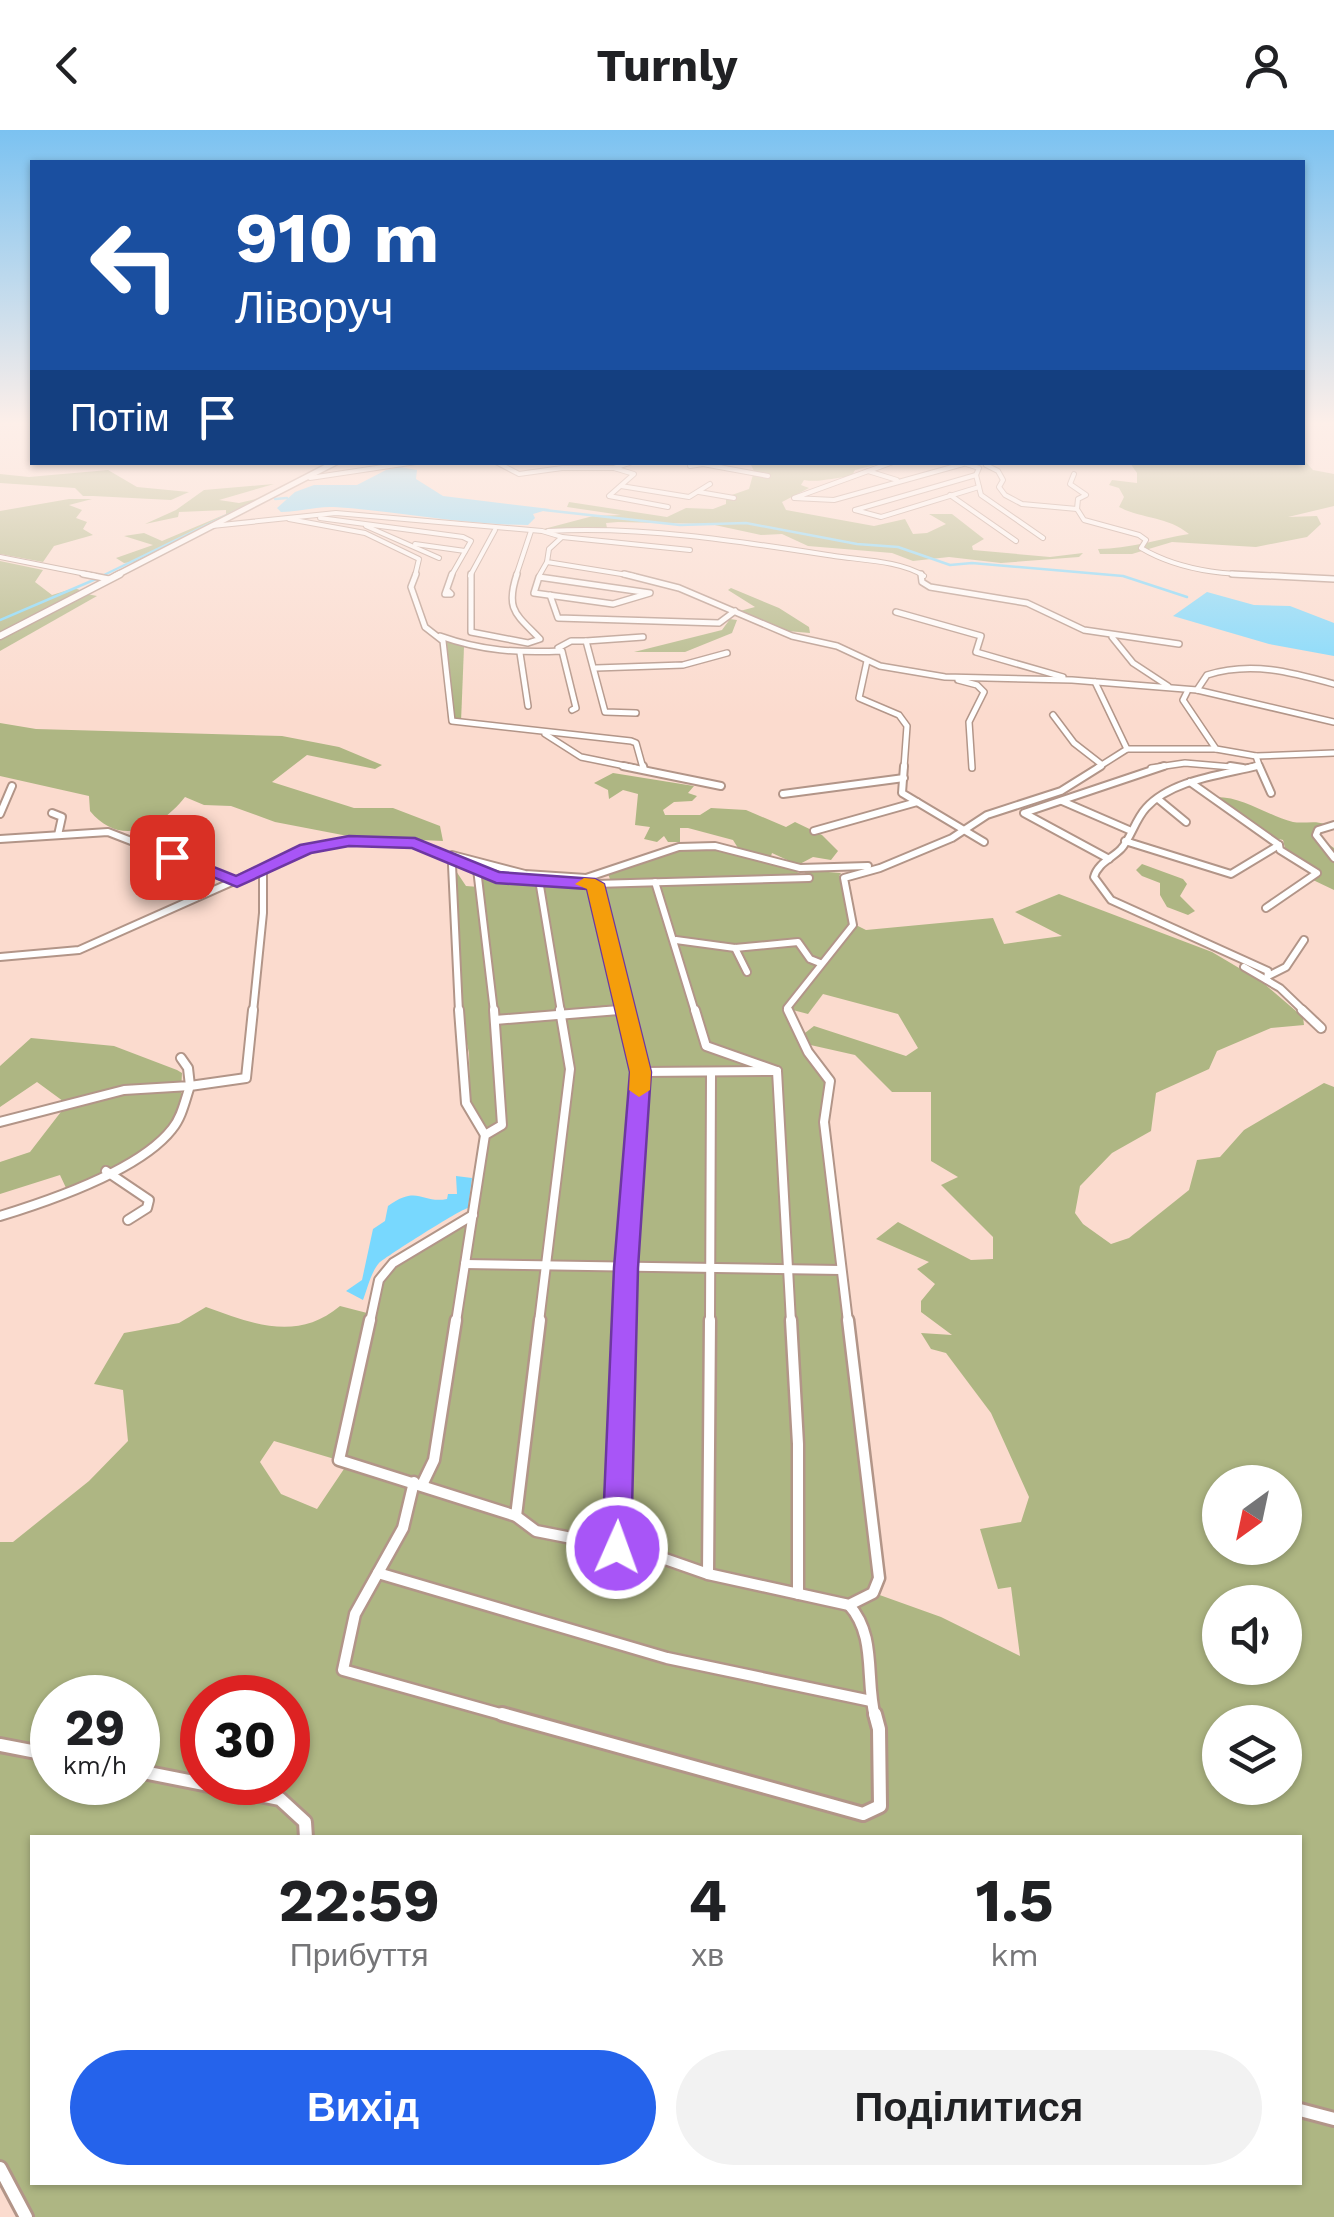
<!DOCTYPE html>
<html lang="uk">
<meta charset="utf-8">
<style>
:root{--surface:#fff;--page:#f2f2f2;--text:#202124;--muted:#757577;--accent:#2563eb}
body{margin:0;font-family:"Work Sans",sans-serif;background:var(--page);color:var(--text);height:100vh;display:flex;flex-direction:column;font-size:38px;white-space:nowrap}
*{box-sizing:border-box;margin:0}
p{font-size:32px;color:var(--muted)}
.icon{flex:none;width:55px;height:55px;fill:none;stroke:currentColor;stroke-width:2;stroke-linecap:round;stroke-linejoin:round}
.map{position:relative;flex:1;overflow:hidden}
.side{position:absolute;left:30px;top:1705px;width:1272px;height:350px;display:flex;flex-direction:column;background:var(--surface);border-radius:0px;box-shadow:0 2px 8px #0004}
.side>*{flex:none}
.top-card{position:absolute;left:30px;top:30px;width:1275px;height:305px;border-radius:0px;box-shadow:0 2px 8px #0004;background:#1a4fa0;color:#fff;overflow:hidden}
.needle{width:65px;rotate:213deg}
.buttons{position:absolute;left:1202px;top:1335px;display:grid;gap:20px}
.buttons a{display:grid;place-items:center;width:100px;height:100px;border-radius:50%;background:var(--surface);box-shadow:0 2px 8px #0004;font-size:50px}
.speed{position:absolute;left:30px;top:1545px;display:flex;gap:20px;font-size:50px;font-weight:700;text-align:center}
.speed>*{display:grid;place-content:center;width:130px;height:130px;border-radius:50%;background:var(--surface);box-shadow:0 2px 8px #0004;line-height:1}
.speed small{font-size:25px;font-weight:400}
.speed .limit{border:15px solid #d22;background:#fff;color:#111}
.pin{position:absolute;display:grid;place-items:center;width:85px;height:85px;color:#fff;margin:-42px;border-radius:20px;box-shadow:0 5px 15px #0006}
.me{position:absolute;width:110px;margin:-55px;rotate:2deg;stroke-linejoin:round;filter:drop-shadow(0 0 8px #0008)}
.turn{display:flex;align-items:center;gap:35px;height:210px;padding:0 40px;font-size:45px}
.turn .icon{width:130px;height:130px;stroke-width:2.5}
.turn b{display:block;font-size:70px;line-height:85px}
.then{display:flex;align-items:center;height:95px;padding:0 40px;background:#0003;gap:20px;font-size:38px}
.eta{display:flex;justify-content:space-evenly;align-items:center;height:170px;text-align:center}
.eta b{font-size:60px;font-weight:700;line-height:70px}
.cta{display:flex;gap:20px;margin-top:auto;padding:20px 40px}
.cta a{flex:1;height:115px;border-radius:60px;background:var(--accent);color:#fff;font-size:40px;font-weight:700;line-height:115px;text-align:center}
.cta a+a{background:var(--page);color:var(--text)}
header{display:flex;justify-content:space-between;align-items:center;height:130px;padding:0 40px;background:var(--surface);font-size:45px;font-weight:700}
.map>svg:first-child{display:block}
.green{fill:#aeb683;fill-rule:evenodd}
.water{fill:#78d8fe}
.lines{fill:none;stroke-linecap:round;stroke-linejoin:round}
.stream{stroke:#78d8fe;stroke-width:2.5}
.street-far5-casing{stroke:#b29588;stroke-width:6}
.street-far4-casing{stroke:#b29588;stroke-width:8}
.street-far3-casing{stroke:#b29588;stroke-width:10}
.street-far2-casing{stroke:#b29588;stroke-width:12}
.street-far1-casing{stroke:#b29588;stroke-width:15}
.street-casing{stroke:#b29588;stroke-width:18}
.secondary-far1-casing{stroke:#b29588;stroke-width:8}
.secondary-casing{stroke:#b29588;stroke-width:9}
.street-far5{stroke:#fff;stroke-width:4}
.street-far4{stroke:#fff;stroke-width:5}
.street-far3{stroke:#fff;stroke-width:6}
.street-far2{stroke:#fff;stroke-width:8}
.street-far1{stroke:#fff;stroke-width:10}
.street{stroke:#fff;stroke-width:12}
.secondary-far1{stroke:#fff;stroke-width:5}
.secondary{stroke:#fff;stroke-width:6}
.route{fill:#a855f7;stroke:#6d37a1;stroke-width:2.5}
.slow{fill:#f59e0b}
</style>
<header><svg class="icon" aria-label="back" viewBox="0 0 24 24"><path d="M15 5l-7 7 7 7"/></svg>Turnly<svg class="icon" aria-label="person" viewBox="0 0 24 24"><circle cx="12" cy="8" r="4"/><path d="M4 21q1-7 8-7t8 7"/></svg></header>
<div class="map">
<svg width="1334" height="2087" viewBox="0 0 1334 2087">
<rect width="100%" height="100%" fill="#fbdbce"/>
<g class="green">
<path d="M 1303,329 L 1313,340 L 1334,344 L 1334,376 L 1288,387 L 1317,386 L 1321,394 L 1307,407 L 1256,417 L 1172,412 L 1132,424 L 1100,424 L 1098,419 C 1129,419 1158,409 1189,404 C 1167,386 1142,389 1119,377 L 1124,367 L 1119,358 L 1109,355 L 1112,350 L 1137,353 L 1137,343 L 1130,333 L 1302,332 Z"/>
<path d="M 788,332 L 887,332 L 855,340 L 851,347 C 834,347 820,353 804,350 L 801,355 L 809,358 L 782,372 L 786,380 L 874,396 L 905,389 L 913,404 L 927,403 L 946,394 L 929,384 L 952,384 L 984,409 L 972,416 L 973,420 L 1050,427 L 1083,423 L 1079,427 L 1001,433 L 949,427 L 913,431 L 892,423 L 808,416 L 782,404 L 761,405 L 710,394 L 618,392 L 606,393 L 607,398 L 540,400 L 593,386 L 621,385 L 567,377 L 569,372 L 667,387 L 686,378 L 713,379 L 726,374 L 726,367 L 749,359 L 754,341 L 750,333 Z"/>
<path d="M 108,340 L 137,357 L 189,362 L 171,370 L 93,366 L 83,366 L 75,358 L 0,353 L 0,344 L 29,347 Z"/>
<path d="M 274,354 L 219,370 L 239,373 L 272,365 L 131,436 L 133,432 L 124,433 L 116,428 L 153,415 L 124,406 L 144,403 L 162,411 L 226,384 L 226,380 L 179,382 L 178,387 L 145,394 L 176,380 L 204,360 Z"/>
<path d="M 69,369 L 92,369 L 69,375 L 82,380 L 76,388 L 87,392 L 83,399 L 93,405 L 54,416 L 43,432 L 0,424 L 0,381 Z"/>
<path d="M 0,431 L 43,440 L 35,452 L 52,465 L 75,458 L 82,461 L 0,504 Z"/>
<path d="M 731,458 L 779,478 L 809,497 L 810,503 L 787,501 L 740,481 L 755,477 L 728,460 Z"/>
<path d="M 87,464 L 97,466 L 0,521 L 0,509 Z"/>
<path d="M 730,489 L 737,490 L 732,503 L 685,522 L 634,522 L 722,500 Z"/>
<path d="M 451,510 L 464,517 L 461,592 L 448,591 L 447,511 Z"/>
<path d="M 0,593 L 36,599 L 282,606 L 339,617 L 382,635 L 375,639 L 307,625 L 272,652 L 354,678 L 393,678 L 440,696 L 443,711 L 353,707 L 275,692 L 231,676 L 204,675 L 185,667 C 161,698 120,718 90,681 L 89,666 L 0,646 Z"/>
<path d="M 613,643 L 694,656 L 688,663 L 697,666 L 692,671 L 674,672 L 663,680 L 665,685 L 700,685 L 711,678 L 746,680 L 786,697 L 795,692 L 822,705 L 838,721 L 831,730 L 813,727 L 798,735 L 772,723 L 770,729 L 738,718 L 733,710 L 688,698 L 680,698 L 680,712 L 668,712 L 664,706 L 657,712 L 644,709 L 650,697 L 635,695 L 638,664 L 623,660 L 609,669 L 608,660 L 594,653 Z"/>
<path d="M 1216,667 C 1244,667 1266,685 1293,692 C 1304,694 1314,690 1325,694 L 1316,697 L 1313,704 L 1334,718 L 1334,760 L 1313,750 L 1320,743 L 1286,722 L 1283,710 L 1274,708 Z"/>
<path d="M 715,716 L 787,737 L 809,748 L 803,740 L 841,743 L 839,746 L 847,746 C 845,764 854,776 854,794 L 866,800 L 993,788 L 1004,814 L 1062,806 L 1015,782 L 1059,764 L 1212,822 L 1261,851 L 1303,887 L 1304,895 L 1271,898 L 1217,921 L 1209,939 L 1156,963 L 1151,1001 L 1112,1023 L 1080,1056 L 1075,1083 L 1083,1094 L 1111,1114 L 1129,1108 L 1189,1060 L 1197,1030 L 1220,1027 L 1244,1000 L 1324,953 L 1334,957 L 1334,2087 L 26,2087 L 0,2038 L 0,1412 L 13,1412 L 89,1351 L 128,1311 L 123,1260 L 94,1254 L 124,1203 L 179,1193 L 206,1177 C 253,1194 297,1212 340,1176 L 371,1184 L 379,1150 L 393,1133 L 473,1085 L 485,1005 L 477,997 L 470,971 L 469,923 L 460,883 L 452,735 L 466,756 L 479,757 L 478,747 L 485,744 L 611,752 L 607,741 L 679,717 ZM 823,864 L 898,884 L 918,918 L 906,926 L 814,896 L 801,906 L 789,879 L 808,884 ZM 806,914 L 855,925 L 892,962 L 931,962 L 931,1031 L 958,1047 L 941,1055 L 993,1107 L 993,1129 L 971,1130 L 898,1092 L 876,1109 L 929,1132 L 917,1139 L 935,1154 L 921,1171 L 921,1182 L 952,1205 L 921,1203 L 931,1219 L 946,1223 L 991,1283 L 1029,1367 L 1021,1392 L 980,1399 L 998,1459 L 1011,1457 L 1020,1526 L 941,1487 L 874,1463 L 879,1448 L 824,992 L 830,951 ZM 274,1311 L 348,1333 L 317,1379 L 281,1364 L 260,1332 ZM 1220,1352 L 1285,1352 L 1285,1418 L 1220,1418 ZM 1220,1472 L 1285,1472 L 1285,1538 L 1220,1538 ZM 52,1568 L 138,1568 L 138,1652 L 52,1652 ZM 202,1568 L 288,1568 L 288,1652 L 202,1652 ZM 1220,1592 L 1285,1592 L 1285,1658 L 1220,1658 ZM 32,1708 L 1300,1708 L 1300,2052 L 32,2052 Z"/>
<path d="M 1142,734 L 1183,749 L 1187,754 L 1180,766 L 1195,781 L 1188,785 L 1167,777 L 1160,765 L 1160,753 L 1142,746 L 1136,740 Z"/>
<path d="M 31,908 L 114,916 L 177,940 L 182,943 L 181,963 L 187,965 L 173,998 L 138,1025 L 67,1060 L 60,1045 L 0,1064 L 0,1032 L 30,1022 L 67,974 L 37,952 L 0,977 L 0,936 Z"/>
</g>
<g class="water">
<path d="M 400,337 L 417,340 L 416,349 L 443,366 L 550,379 L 533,384 L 535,388 L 528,395 C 462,395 399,381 334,377 C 317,376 300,382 281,382 L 277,378 L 295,362 L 314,355 L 357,355 L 386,340 Z"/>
<path d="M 1207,462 L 1254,475 L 1290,476 L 1334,493 L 1334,526 L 1269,514 L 1173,486 Z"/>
<path d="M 456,1046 L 472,1048 L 468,1078 C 461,1079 387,1126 379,1133 C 371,1142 367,1160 363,1170 L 346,1161 L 362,1150 L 373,1099 L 385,1091 L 388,1076 C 418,1054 422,1074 447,1069 L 448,1064 L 457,1064 Z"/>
</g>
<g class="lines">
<g class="stream">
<path d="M 275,369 L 287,368"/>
<path d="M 544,380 L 680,395 L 746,393 L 857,414 L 898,417 L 950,435 L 972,433 L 1123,446 L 1187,467"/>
<path d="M 104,445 L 254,372"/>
<path d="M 0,490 L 96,449"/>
</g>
<defs>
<g id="street-far5">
<path d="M 496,332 L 519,344 L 562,338 L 614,338 L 632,332"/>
<path d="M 789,332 L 808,332"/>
<path d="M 893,332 L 794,368 L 834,370 L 963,334"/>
<path d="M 960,332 L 979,338 L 976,345 L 981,365 L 1043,408"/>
<path d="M 986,335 L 998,341 L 1003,350 L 999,357 L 1005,365 L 1022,374 L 1077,379"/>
<path d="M 690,336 L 703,334 L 768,346"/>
<path d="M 614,338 L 634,344 L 609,366 L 668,377"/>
<path d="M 868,341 L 897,350"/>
<path d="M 1074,344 L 1070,354 L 1086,365 L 1078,369 L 1077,379 L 1084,390 L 1139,405 L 1146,410 L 1141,418 C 1185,444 1235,445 1285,446"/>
<path d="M 310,348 L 416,332"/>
<path d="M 621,356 L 689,367 L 710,354"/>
<path d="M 699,362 L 734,368"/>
<path d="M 950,365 L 1016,411"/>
<path d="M 855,380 L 881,387 L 979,357"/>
<path d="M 855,380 L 976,345"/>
<path d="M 320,388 L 463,407 L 471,411 L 451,446"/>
<path d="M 289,389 L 365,403 L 419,429 L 415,446"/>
<path d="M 212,396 L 336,383 L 542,401 L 562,407 L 549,419 L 547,432 L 634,446"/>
<path d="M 366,396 L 439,428"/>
<path d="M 548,401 C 645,396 738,411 834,426 C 861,430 902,431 924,446"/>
<path d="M 562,407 L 690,420"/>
<path d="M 415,414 L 465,421"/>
<path d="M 0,427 L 96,446"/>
<path d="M 470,446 L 495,400"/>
<path d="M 516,446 L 531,401"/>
<path d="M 539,446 L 547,432"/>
</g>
<g id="street-far4">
<path d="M 83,444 L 109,449"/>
<path d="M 416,444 L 411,457 L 425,497 L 443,511 L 452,591 L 631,611 L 636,613 L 643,638"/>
<path d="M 471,444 L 471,502 L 528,513 L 540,509 C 516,484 505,480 517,444"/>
<path d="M 624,444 L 679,458 L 792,506 L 837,516 L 880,536 L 945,547 L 1072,550 L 1197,560 L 1334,592"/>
<path d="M 921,444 L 922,452 L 930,457 L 1027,473 L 1084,500 L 1179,514"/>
<path d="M 1232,444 L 1334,449"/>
<path d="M 539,447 L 650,463 L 613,474 L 534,463 Z"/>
<path d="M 448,461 L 451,464 L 445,464 L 452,444"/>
<path d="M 550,465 L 558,488 L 719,493 L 735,481"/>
<path d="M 896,482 L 981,506 L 976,522 L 1063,547"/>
<path d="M 440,506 C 482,521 518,523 562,521 L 576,578 L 572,580"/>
<path d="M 1112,507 L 1133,533 L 1168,556"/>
<path d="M 586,511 L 643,507"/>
<path d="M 558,518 L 571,511 L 586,511 L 605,582 L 636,583"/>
<path d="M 520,523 L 528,576"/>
<path d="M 867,531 L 859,568 L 899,585 L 907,596 L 904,638"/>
<path d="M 596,538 L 683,535 L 727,523"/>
<path d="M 958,550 L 977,555 L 984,562 L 969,592 L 972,638"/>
<path d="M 1095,552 L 1127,619 L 1216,619"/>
<path d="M 1197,560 L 1207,545 C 1251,531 1291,542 1334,554"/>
<path d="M 1187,562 L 1183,570 L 1216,619 L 1256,626 L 1334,623"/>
<path d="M 1053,585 L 1074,613 L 1101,634"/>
<path d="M 545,604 L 581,627 L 635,638"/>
<path d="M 1097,638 L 1127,619"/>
<path d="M 1151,638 L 1185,633 L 1243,638"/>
<path d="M 1247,638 L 1259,635 L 1256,626"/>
</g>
<g id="street-far3">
<path d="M 623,636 L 721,656"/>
<path d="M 643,636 L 644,640"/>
<path d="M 904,636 L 902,663 L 984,712"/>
<path d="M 1230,636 L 1243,638"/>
<path d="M 1257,636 C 1221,645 1171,650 1146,678 C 1135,690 1131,708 1121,719 C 1111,729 1098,733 1094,747 L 1111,770 L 1268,841 L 1267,850"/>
<path d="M 1259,636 L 1271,663"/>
<path d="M 783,664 L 904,648"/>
<path d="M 1158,669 L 1186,692"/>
<path d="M 1062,671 L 1129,700"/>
<path d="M 52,683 L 62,687 L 58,705"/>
<path d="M 0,684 L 12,656"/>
<path d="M 1334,695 L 1318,700 L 1316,705 L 1334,728"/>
<path d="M 814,701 L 917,672"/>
<path d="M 0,709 L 108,702 L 237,752"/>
<path d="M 1125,711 L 1231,744 L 1279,715 L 1190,652"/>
<path d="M 452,725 L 525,744 L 586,748 L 679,717 L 715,716 L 800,738 L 868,736"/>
<path d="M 1109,729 L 1024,683 L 1164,636"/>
<path d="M 455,731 L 452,735 L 459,882"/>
<path d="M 477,739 L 494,882"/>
<path d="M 539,750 L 561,882"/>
<path d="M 655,752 L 695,882"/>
<path d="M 595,754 L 626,882"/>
<path d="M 1266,778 L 1317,743 L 1280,720 L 1279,715"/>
<path d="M 676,810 L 735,818 L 798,812 L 810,829 L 820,833"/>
<path d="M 735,818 L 747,842"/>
<path d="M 0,827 L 79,820 L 306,719 L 349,711 L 415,714 L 496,747 L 595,754 L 809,748"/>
<path d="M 1244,837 L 1280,858 L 1305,882"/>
<path d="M 1270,845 L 1286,837 L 1304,810"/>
<path d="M 253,882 L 263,783 L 263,741"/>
<path d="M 589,882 L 625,879"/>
<path d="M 789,882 L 787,878 L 853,795 L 844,748 L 880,738 L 952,708 L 987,685 L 1061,661 L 1101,636"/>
</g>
<g id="street-far2">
<path d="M 459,880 L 466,973 L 485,1005"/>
<path d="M 695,880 L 706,916 L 777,941 L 791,1192"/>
<path d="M 788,880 L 808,922 L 830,951 L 824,992 L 848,1192"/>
<path d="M 1302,880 L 1321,898"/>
<path d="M 495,890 L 619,880"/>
<path d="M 641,942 L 777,941"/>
<path d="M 0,992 L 124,960 L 190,956 L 188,938 L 181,928"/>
<path d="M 106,1041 L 149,1070 L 147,1078 L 128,1090"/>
<path d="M 0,1086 C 49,1071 140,1040 172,999 C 182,987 185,970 190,956 L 246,948 L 253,880"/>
<path d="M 465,1134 L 840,1140"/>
<path d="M 370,1192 L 379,1150 L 393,1133 L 473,1085"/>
<path d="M 456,1192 L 485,1005 L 502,995 L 494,880"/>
<path d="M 539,1192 L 570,939 L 560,880"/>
<path d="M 624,1192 L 641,942 L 626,880"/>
<path d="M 710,1192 L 711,945"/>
</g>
<g id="street-far1">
<path d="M 370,1190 L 339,1330 L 516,1386 L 536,1401 L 648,1423 L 708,1444 L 849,1475 L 873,1463 L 879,1448 L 848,1190"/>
<path d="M 791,1190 L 798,1314 L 798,1464"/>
<path d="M 414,1352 L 403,1398 L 355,1484 L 343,1540 L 511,1587"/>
<path d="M 422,1355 L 434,1330 L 456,1190"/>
<path d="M 516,1386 L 540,1190"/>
<path d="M 617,1418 L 624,1190"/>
<path d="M 378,1443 L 667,1528 L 871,1571"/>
<path d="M 708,1444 L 710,1190"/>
<path d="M 849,1475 C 877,1506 865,1549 875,1587"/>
</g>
<g id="street">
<path d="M 502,1584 L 863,1684 L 880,1676 L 879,1599 L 875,1584"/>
<path d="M 0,1615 L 52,1625"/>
<path d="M 138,1641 L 280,1669 L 305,1692 L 306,1708"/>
<path d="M 1300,1980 L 1334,1989"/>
<path d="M 0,2038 L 26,2087"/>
</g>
<path id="secondary-far1" d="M 115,446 L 336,332"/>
<path id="secondary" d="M 0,506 L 120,444"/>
</defs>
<use href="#street-far5" class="street-far5-casing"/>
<use href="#street-far4" class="street-far4-casing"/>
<use href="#street-far3" class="street-far3-casing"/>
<use href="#street-far2" class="street-far2-casing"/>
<use href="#street-far1" class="street-far1-casing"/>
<use href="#street" class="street-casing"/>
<use href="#secondary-far1" class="secondary-far1-casing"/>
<use href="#secondary" class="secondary-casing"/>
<use href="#street-far5" class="street-far5"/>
<use href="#street-far4" class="street-far4"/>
<use href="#street-far3" class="street-far3"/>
<use href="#street-far2" class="street-far2"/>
<use href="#street-far1" class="street-far1"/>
<use href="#street" class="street"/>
<use href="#secondary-far1" class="secondary-far1"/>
<use href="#secondary" class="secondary"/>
</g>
<linearGradient id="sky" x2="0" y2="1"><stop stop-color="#7bc2f1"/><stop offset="0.5" stop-color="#fdefe9"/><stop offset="1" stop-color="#fdefe9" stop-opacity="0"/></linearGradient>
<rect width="1334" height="586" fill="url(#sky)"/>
<path class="route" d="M 349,706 L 415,708 L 499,742 L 595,749 L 604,754 L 651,942 L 638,1138 L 631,1418 L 627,1427 L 617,1430 L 606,1427 L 602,1418 L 614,1138 L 630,942 L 587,759 L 496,753 L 412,718 L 349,716 L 311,723 L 237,757 L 164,727 L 179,723 L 236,746 L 300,715 Z"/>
<path class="slow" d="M 595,749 L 604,754 L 651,942 L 650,960 L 639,967 L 629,960 L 630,942 L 587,759 L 575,754 L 584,748 Z"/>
</svg>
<div class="buttons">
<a><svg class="needle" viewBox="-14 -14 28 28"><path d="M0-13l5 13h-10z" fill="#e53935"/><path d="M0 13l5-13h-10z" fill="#757577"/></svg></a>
<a><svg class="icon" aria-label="sound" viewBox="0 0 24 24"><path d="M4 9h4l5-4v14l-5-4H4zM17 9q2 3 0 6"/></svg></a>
<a><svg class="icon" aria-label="layers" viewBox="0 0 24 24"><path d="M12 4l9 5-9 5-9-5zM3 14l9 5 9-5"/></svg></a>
</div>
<div class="speed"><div>29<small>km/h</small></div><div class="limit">30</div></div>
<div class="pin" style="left:172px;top:727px;background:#d93025"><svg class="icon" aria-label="arrive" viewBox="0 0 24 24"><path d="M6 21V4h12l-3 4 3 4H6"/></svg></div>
<svg class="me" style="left:617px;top:1418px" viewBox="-20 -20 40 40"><circle r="17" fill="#a855f7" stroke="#fff" stroke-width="3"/><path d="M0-11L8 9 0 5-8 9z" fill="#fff"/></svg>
<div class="top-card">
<div class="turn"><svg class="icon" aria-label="left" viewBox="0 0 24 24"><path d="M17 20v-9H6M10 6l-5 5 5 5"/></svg><div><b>910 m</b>Ліворуч</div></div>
<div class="then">Потім<svg class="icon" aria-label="arrive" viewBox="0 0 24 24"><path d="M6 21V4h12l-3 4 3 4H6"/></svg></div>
</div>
<section class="side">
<div class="eta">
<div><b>22:59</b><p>Прибуття</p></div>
<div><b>4</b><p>хв</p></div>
<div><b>1.5</b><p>km</p></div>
</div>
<div class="cta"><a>Вихід</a><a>Поділитися</a></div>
</section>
</div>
